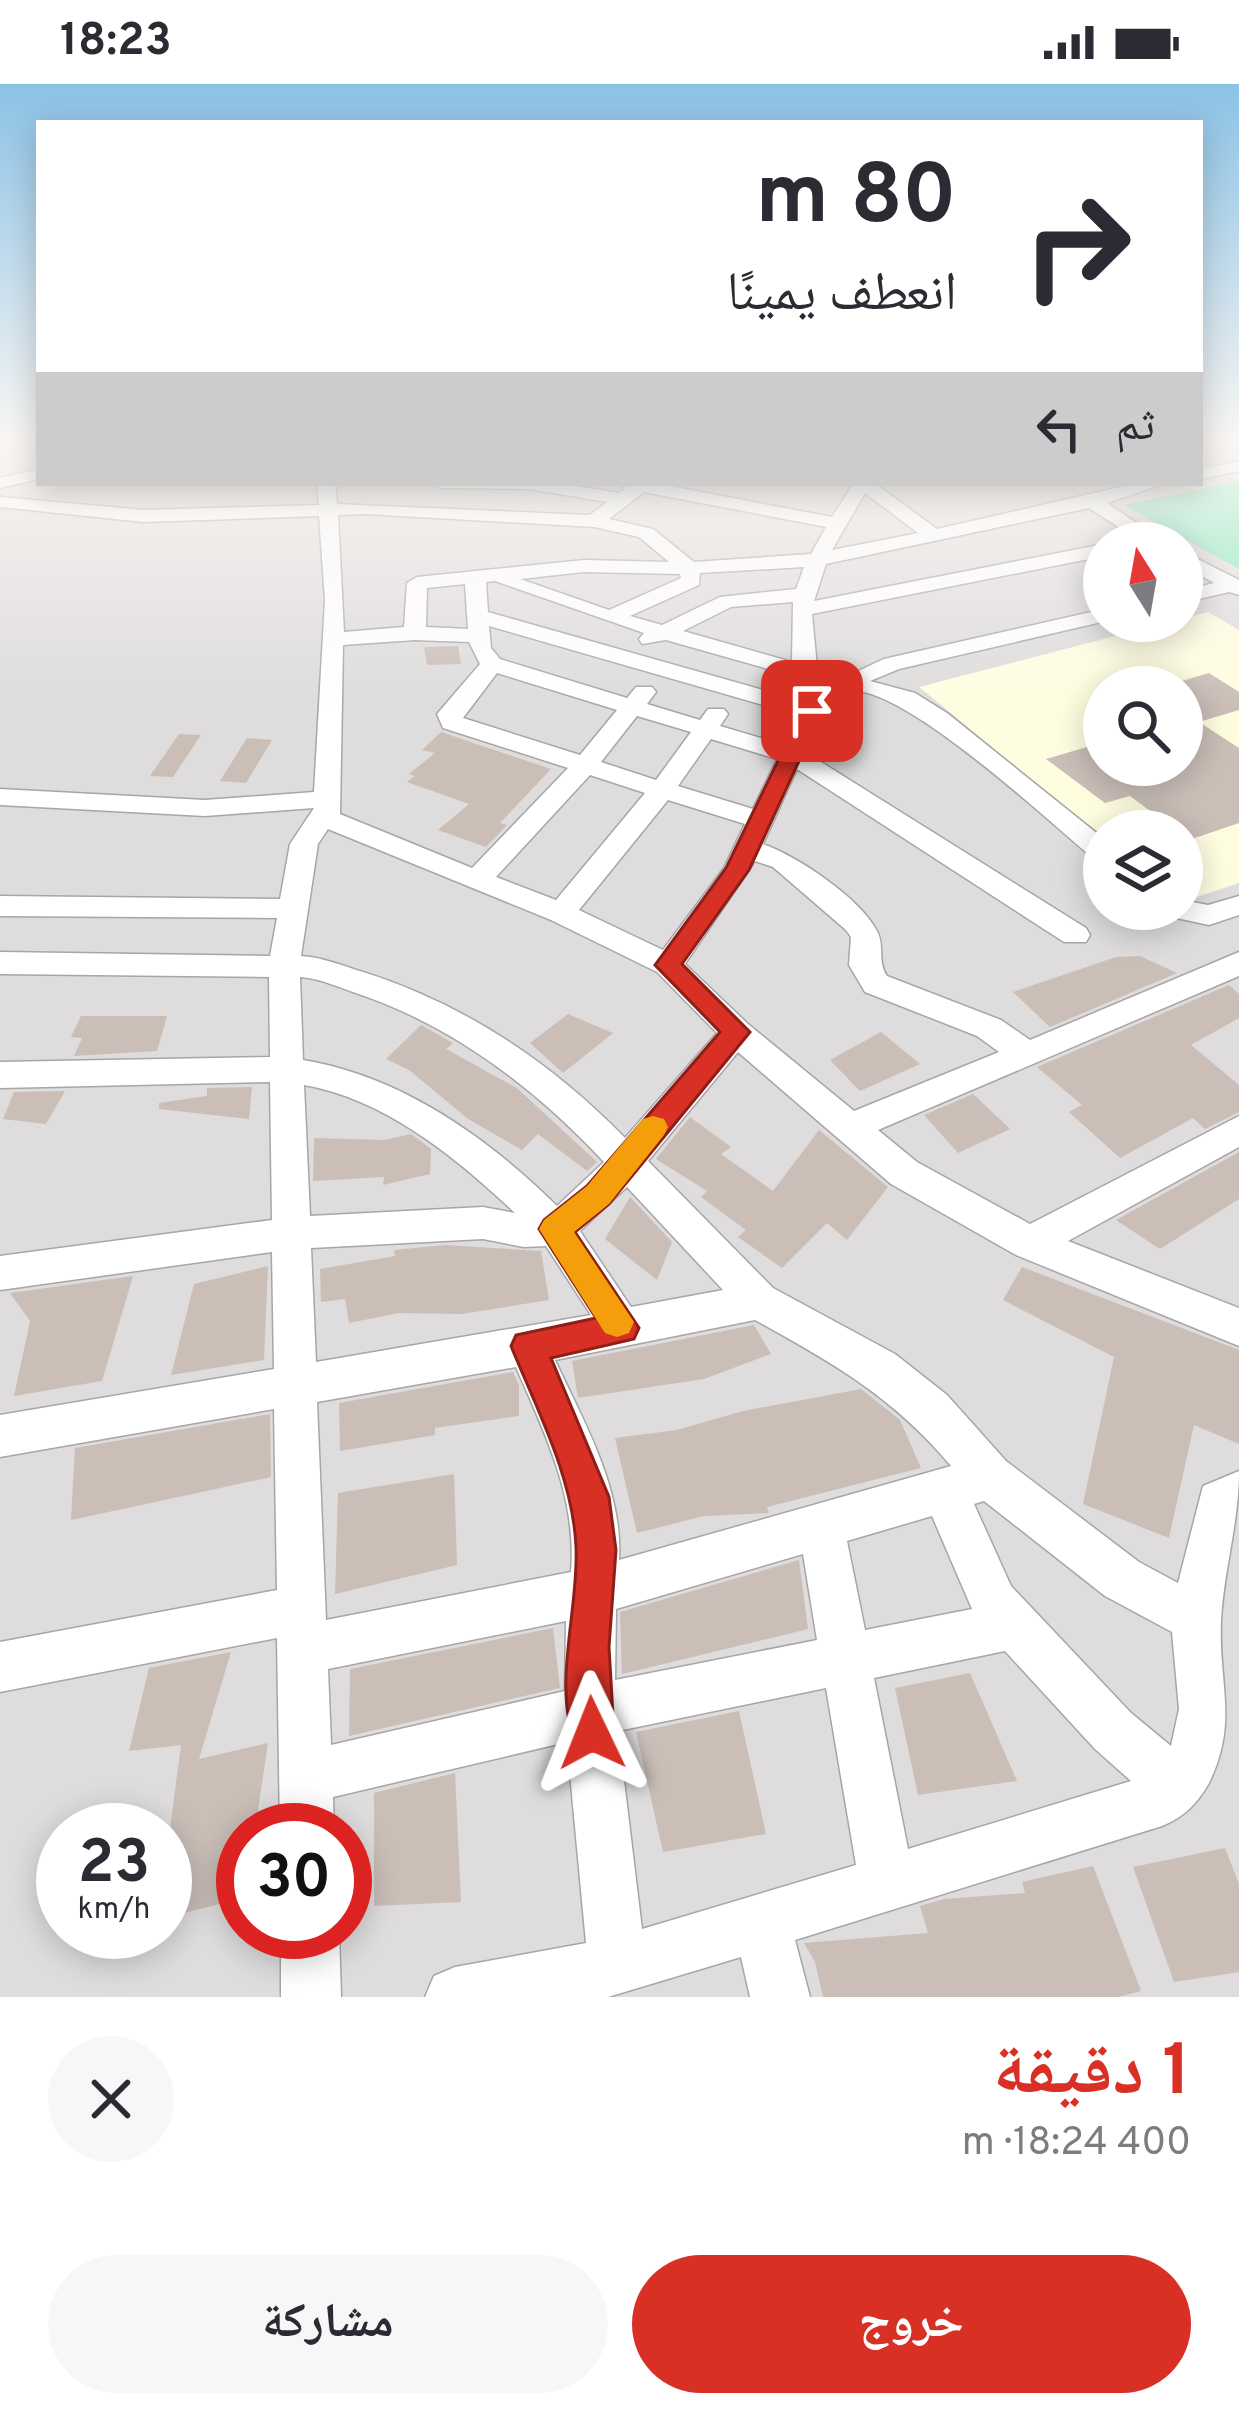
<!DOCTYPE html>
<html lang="ar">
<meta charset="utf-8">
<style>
:root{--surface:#fff;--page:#f7f7f7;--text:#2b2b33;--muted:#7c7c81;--accent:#d93025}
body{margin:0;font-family:Overpass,"Noto Naskh Arabic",sans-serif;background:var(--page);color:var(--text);direction:rtl;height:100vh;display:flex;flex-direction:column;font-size:45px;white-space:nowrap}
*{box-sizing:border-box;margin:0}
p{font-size:39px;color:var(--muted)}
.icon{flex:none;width:66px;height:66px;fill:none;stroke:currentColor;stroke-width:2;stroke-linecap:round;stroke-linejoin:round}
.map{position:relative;height:1913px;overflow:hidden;direction:ltr}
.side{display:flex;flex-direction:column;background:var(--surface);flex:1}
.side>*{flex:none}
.hud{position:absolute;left:36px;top:36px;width:1167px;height:366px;border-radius:0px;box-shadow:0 6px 30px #0003;direction:rtl;background:#fff;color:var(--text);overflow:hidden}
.needle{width:78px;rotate:349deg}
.buttons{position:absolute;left:1083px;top:438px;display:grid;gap:24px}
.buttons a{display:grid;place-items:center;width:120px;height:120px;border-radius:50%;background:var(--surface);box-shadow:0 6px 30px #0003;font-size:60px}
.speed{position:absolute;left:36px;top:1719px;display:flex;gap:24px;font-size:60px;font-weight:700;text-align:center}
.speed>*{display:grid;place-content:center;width:156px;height:156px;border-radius:50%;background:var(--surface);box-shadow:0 6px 30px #0003;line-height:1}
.speed small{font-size:30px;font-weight:400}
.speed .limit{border:18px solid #d22;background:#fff;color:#111}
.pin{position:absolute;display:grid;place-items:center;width:102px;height:102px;color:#fff;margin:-51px;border-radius:24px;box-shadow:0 6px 18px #0006}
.me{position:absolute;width:132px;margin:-66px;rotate:358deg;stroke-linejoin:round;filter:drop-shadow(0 0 9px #0008)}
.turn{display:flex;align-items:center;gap:42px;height:252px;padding:0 48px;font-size:54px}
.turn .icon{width:156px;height:156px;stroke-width:2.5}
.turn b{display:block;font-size:84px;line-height:102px}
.then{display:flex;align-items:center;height:114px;padding:0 48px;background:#0003;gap:24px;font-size:45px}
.round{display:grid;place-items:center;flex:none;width:126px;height:126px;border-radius:63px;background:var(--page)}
.summary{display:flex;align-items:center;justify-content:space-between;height:204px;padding:0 48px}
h1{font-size:72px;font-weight:700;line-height:90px;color:var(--accent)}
.action{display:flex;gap:24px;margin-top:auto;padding:24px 48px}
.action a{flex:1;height:138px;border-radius:72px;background:var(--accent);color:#fff;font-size:48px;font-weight:700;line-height:138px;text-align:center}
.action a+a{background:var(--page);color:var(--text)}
.status{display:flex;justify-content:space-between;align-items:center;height:84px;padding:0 60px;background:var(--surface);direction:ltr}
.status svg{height:33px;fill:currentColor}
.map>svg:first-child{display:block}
.residential{fill:#dedcdc;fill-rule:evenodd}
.education{fill:#fffde0;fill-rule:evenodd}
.pitch{fill:#7be8b7}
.building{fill:#cabeb7}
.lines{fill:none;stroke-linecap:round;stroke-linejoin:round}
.minor-casing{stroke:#a6a6a6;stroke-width:3}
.minor{fill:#fff;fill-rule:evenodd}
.route{fill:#d93025;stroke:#8d1f18;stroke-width:3}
.slow{fill:#f59e0b}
</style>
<div class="status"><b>18:23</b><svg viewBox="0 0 49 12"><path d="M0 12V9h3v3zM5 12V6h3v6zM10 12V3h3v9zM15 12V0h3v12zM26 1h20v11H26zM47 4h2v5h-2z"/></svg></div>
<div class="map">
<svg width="1239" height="1913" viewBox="0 0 1239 1913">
<rect width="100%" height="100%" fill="#f1ece5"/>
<path class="residential" d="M 0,354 L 39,354 L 39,399 L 1200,399 L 1200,354 L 1239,354 L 1239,1913 L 0,1913 ZM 1104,459 L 1182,459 L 1182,537 L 1104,537 ZM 1104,603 L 1182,603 L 1182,681 L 1104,681 ZM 1104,747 L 1182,747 L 1182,825 L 1104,825 ZM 63,1746 L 165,1746 L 165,1848 L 63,1848 ZM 243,1746 L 345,1746 L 345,1848 L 243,1848 Z"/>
<path class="education" d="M 1208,528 L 1239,546 L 1239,799 L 1182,818 L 1182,747 L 1104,747 L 1104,755 L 919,603 ZM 1104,603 L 1182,603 L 1182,681 L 1104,681 Z"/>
<path class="pitch" d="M 1239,397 L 1239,485 L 1124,421 Z"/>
<g class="building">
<path d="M 458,562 L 461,580 L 427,581 L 424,563 Z"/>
<path d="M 1209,589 L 1239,608 L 1239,626 L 1199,638 L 1239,664 L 1239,739 L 1189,756 L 1130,712 L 1105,719 L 1046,675 L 1104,658 L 1104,681 L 1182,681 L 1182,597 Z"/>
<path d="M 441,648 L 551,685 L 500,739 L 507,741 L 486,763 L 438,746 L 469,720 L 407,698 L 415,692 L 409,690 L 435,669 L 422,666 Z"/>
<path d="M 179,650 L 201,651 L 173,693 L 150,692 Z"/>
<path d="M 247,654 L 272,656 L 246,699 L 220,697 Z"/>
<path d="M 1140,872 L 1177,889 L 1050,943 L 1013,908 L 1116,873 Z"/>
<path d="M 1229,901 L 1239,910 L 1239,934 L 1191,961 L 1239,1001 L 1239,1028 L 1205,1045 L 1193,1034 L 1120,1074 L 1069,1028 L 1082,1021 L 1037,983 Z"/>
<path d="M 568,930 L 613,949 L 563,989 L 530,959 Z"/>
<path d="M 81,932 L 167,932 L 157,967 L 74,972 L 82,954 L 71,953 Z"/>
<path d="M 421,941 L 453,959 L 446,965 L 517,1004 L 597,1078 L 587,1087 L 538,1050 L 522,1066 L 468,1035 L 409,986 L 386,975 Z"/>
<path d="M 881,948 L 920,980 L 860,1007 L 830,976 Z"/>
<path d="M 252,1003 L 249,1035 L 159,1025 L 159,1019 L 207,1012 L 207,1004 Z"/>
<path d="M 65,1007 L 46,1040 L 3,1035 L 14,1008 Z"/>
<path d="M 973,1010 L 1010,1045 L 958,1069 L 924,1031 Z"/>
<path d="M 690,1033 L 731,1063 L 721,1070 L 773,1107 L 819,1046 L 888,1103 L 847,1156 L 827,1139 L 782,1184 L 738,1153 L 746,1146 L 701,1113 L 707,1107 L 656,1075 Z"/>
<path d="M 411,1050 L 431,1065 L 430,1090 L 383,1101 L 384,1093 L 313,1097 L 314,1054 L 385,1056 Z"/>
<path d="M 1239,1068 L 1239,1115 L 1160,1165 L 1116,1136 Z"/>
<path d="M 630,1113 L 672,1158 L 657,1196 L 605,1155 Z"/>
<path d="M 445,1161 L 541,1167 L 549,1216 L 462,1230 L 399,1229 L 349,1239 L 345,1215 L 321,1218 L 320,1185 L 395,1172 L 394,1166 Z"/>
<path d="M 268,1182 L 264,1276 L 171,1291 L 194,1200 Z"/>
<path d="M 1022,1183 L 1239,1266 L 1239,1360 L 1194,1341 L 1169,1454 L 1083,1420 L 1114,1273 L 1003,1216 Z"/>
<path d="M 133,1192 L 102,1297 L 14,1312 L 30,1237 L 10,1209 Z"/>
<path d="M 754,1241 L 771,1270 L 704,1295 L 578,1314 L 572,1277 Z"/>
<path d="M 513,1288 L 519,1301 L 519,1332 L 435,1344 L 435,1351 L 340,1367 L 339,1319 Z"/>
<path d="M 861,1305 L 900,1336 L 921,1384 L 767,1423 L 769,1429 L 704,1432 L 637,1449 L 615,1354 L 677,1346 L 743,1327 Z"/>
<path d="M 270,1330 L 271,1393 L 71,1436 L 75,1364 Z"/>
<path d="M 454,1390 L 457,1481 L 335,1510 L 338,1409 Z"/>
<path d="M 799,1476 L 808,1545 L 622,1590 L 620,1528 Z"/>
<path d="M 553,1544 L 560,1604 L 349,1652 L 350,1585 Z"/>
<path d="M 231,1568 L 199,1675 L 268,1659 L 255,1746 L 243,1746 L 243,1814 L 165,1834 L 165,1783 L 181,1661 L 129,1667 L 149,1584 Z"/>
<path d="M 970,1589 L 1017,1697 L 918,1711 L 895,1604 Z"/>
<path d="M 739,1627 L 766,1750 L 663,1768 L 636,1648 Z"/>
<path d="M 455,1689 L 461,1818 L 374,1822 L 374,1709 Z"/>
<path d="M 1225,1764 L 1239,1800 L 1239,1888 L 1174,1898 L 1133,1783 Z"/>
<path d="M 1093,1782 L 1141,1907 L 1118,1913 L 823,1913 L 815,1878 L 804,1859 L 928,1849 L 920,1822 L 944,1815 L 1025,1809 L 1022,1798 Z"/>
</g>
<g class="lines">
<defs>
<g id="minor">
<path d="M 39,354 L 39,358 L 0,366 L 0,356 Z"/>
<path d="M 1239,377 L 1239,387 L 1200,395 L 1200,385 Z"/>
<path d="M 39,385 L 39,395 L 0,404 L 0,394 Z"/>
<path d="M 317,399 L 335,399 L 337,420 L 590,431 L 607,418 L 530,405 L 441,404 L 432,399 L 556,399 L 619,409 L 626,404 L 618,399 L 654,399 L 832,433 L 854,399 L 874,399 L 937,445 L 1138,399 L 1166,399 L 1107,419 L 1166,459 L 1143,459 L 1089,424 L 826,480 L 814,517 L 1104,460 L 1104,472 L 812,530 L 819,605 L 884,575 L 1104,525 L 1106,537 L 899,585 L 870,597 L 915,609 L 947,629 L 1104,755 L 1104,778 L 1094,775 C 1053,741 894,592 845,608 C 824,615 814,650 805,668 L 1086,844 L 1090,851 L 1086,858 L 1064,858 L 797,685 L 763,760 C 798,773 859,813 877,847 C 885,862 877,877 887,892 L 1001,936 L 1030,956 L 1239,868 L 1239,892 L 878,1046 L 917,1078 L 1030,1140 L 1239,1032 L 1239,1063 L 1068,1157 L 1239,1224 L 1239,1262 L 1016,1171 L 891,1100 L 738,968 L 648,1077 L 773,1204 L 895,1270 L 947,1311 L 1006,1377 L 1139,1478 L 1178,1499 L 1203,1402 L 1239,1387 C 1239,1438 1224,1485 1221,1536 C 1218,1600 1239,1637 1209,1699 C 1197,1720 1184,1733 1162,1742 L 795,1856 L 810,1913 L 750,1913 L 741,1873 L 608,1913 L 425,1913 L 434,1892 L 455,1883 L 586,1859 L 567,1658 L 333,1713 L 334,1746 L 280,1746 L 277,1554 L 0,1608 L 0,1558 L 277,1506 L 274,1325 L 0,1373 L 0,1331 L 274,1285 L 272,1168 L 0,1206 L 0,1172 L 272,1136 L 270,998 L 0,1004 L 0,978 L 270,973 L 269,893 L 0,890 L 0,868 L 270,872 L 277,834 L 0,832 L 0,812 L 280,815 L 290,760 L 314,724 L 205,732 L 0,721 L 0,705 L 205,716 L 314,708 L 325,516 L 319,432 L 144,438 L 0,423 L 0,413 L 144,426 L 319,421 ZM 644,408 L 826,443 L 811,470 L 694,478 L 653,445 L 609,435 ZM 865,409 L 918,449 L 832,466 ZM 366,430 L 594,443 L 639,453 L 669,478 L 584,476 L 417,493 L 407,499 L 404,543 L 344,548 L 338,431 ZM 804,483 L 796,505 L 720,513 L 662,541 L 630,532 L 699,501 L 700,489 ZM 584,488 L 680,490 L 681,494 L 609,526 L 520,495 ZM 495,497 L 644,549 L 639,555 L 642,560 L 666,556 L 793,592 L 798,616 L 488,528 L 486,498 ZM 465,500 L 468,545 L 426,543 L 427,504 ZM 793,518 L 792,578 L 683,547 L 731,523 ZM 489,542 L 798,631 L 784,661 L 720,642 L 728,630 L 724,625 L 708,625 L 700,636 L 647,620 L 656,608 L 652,603 L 636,603 L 627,614 L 500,575 L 491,564 ZM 415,556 L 469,558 L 480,580 L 437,630 L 443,644 L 568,684 L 472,784 L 340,730 L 343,561 ZM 497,589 L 617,626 L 580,671 L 463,634 ZM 637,632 L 691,648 L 656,696 L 601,678 ZM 711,655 L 777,675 L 753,725 L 678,702 ZM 590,691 L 645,709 L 556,816 L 496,793 ZM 668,716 L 745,740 L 724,784 L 663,866 L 579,826 ZM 328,745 L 551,836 L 657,888 L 717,949 L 625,1054 C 551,978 464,920 363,888 C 343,882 322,873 301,872 L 318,760 ZM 755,777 L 773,783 L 846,846 L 851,853 L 849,881 L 865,908 L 977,952 L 999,968 L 854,1027 L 748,940 L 685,880 ZM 300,893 C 318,894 336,902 353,908 C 451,940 535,1004 604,1078 L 557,1122 C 488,1054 401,992 303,976 ZM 304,1001 C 385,1015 457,1074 515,1129 L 483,1123 L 310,1132 ZM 627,1103 L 723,1206 L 631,1223 L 580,1147 ZM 483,1155 L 524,1163 L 546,1162 L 591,1231 L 316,1278 L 311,1164 ZM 755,1236 C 833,1279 893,1313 951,1382 L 619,1476 C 623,1404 584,1339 555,1276 ZM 516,1283 C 545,1350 577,1413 571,1488 L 326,1536 L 317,1318 ZM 984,1417 L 1105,1512 L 1172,1548 L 1179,1625 L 1171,1662 L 1131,1629 L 1011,1502 L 974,1420 ZM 932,1432 L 972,1525 L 865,1546 L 847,1457 ZM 803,1470 L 817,1556 L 615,1596 L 616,1525 ZM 566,1537 L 565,1607 L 331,1661 L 328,1585 ZM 1005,1567 L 1095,1665 L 1131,1697 L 908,1765 L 874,1594 ZM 826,1604 L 856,1781 L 642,1845 L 618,1647 Z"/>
<path d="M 1182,467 L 1239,496 L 1239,511 L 1229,508 L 1182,519 L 1182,507 L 1214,499 L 1182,481 Z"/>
<path d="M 1239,812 L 1239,831 L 1209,841 L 1167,832 L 1162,825 L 1182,825 L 1182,816 L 1208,821 Z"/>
<path d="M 281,1848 L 339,1848 L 341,1913 L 281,1913 Z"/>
</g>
</defs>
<use href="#minor" class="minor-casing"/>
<use href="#minor" class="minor"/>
</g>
<linearGradient id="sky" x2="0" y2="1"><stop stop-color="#8bc2e6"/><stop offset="0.57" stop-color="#f9f6f3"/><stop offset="1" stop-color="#f9f6f3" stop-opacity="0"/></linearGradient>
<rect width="1239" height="622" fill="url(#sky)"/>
<path class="route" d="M 812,621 L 822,627 L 749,786 L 682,880 L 750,948 L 609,1120 L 575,1148 L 639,1244 L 634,1255 L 551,1274 L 609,1413 L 616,1466 L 609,1563 L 614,1649 L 607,1664 L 592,1671 L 577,1664 C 551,1603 579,1527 576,1463 C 573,1393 537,1326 511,1262 L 516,1251 L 596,1234 L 539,1145 L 544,1136 L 587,1102 L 720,948 L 655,881 L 726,784 L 802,627 Z"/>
<path class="slow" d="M 653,1032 L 664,1035 L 668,1043 L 664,1051 L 609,1120 L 574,1148 L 634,1238 L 629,1249 L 617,1253 L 605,1249 L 539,1145 L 544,1136 L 587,1102 L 643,1035 Z"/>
</svg>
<div class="buttons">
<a><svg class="needle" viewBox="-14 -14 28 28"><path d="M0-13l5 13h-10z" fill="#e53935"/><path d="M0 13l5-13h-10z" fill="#7c7c81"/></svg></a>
<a><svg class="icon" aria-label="search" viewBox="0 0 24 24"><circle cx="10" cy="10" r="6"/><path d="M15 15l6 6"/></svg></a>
<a><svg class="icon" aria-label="layers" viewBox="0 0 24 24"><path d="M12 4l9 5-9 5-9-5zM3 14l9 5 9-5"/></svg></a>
</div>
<div class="speed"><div>23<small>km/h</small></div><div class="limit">30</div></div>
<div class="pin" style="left:812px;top:627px;background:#d93025"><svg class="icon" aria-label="arrive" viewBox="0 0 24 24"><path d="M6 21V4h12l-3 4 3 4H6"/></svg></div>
<svg class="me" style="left:592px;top:1649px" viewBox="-20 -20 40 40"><path d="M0-17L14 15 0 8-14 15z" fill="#d93025" stroke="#fff" stroke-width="4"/></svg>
<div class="hud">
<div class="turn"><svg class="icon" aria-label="right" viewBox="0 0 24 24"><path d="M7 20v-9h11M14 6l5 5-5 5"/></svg><div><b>80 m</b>انعطف يمينًا</div></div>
<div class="then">ثم<svg class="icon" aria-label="left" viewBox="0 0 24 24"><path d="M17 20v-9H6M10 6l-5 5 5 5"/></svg></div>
</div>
</div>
<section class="side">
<div class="summary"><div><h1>1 دقيقة</h1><p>400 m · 18:24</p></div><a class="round"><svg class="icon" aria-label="close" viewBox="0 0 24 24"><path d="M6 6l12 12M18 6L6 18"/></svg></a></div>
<div class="action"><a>خروج</a><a>مشاركة</a></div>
</section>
